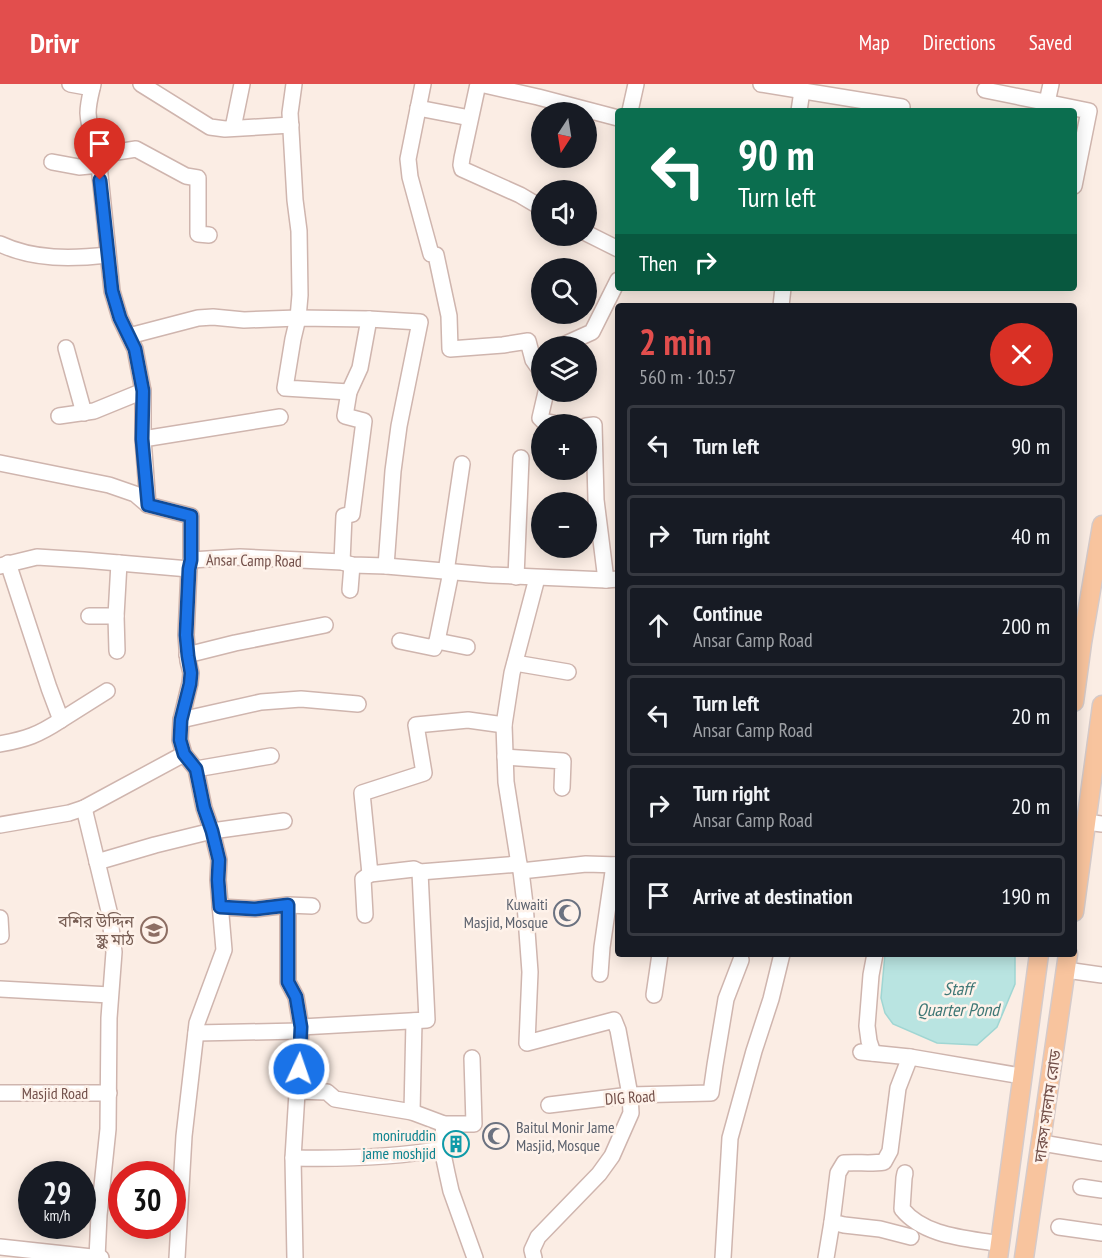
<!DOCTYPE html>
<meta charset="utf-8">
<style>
:root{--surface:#171b24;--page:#242831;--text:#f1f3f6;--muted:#9ea1a6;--line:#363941;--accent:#e24e4d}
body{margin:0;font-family:"PT Sans Narrow","Noto Sans Bengali",sans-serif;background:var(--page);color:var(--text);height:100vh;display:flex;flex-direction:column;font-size:22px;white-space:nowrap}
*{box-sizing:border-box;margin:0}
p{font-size:20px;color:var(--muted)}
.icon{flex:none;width:33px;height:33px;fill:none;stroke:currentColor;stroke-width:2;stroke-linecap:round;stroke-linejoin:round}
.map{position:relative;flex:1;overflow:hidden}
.side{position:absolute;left:615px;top:219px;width:462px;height:654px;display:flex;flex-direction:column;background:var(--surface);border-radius:6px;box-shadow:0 3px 15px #0003}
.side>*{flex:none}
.hud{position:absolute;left:615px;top:24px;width:462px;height:183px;border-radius:6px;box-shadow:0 3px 15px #0003;background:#0b6e4f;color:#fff;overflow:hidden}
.needle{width:39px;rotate:192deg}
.fabs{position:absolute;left:531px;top:18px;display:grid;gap:12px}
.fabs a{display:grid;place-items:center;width:66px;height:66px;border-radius:50%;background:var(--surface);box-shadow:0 3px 15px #0003;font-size:30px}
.speed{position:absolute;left:18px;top:1077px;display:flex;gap:12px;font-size:30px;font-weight:700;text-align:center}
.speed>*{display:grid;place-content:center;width:78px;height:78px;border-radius:50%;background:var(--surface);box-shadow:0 3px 15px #0003;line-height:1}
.speed small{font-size:15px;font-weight:400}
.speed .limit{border:9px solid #d22;background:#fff;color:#111}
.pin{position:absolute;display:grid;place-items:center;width:51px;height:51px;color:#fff;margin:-62px -26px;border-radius:50% 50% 50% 0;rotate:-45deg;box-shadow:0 0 6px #0007}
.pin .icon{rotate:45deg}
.me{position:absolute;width:66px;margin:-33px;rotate:3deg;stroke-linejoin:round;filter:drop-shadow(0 0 4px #0008)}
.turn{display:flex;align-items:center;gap:21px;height:126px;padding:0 24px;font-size:27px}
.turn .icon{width:78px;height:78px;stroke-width:2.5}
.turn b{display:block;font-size:42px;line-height:51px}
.then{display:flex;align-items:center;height:57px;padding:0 24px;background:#0003;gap:12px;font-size:22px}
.round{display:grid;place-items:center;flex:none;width:63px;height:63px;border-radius:32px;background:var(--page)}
.head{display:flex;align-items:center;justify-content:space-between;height:102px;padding:0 24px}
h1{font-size:36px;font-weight:700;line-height:45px;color:var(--accent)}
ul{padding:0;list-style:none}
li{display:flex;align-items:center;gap:18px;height:81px;margin:0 12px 9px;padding:0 12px;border:3px solid var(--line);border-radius:6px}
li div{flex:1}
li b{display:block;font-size:22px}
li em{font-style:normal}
header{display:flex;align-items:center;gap:36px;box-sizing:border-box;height:84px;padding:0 30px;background:var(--accent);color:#fff}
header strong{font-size:28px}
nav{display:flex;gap:33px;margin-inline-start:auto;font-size:21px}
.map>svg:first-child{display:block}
.water{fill:#b9e4e1;stroke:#a0d6d3;stroke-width:1.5}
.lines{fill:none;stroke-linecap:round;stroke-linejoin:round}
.minor-casing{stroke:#cfb5ae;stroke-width:18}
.major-casing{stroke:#d5cac9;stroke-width:21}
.minor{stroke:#fff;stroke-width:15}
.major{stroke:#f8c49e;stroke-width:18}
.route-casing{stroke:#114b97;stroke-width:15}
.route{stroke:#1a73e8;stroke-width:10}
.labels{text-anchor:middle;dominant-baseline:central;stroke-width:5;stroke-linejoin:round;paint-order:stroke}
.street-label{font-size:16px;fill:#73504a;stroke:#fef2ea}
.worship-label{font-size:16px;fill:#5b616d;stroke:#fef2ea;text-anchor:end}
.education-label{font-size:16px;fill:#785e54;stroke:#fef2ea;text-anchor:end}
.culture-label{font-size:16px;fill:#0d838f;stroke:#fef2ea;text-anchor:end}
.water-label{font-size:18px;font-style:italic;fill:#3f7876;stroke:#fef2ea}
</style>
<header>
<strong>Drivr</strong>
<nav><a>Map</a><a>Directions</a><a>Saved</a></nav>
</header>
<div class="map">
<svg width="1102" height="1174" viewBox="0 0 1102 1174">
<rect width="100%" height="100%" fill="#fbede4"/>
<path class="water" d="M 885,870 L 1015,870 L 1015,900 L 997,943 L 977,961 L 937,959 L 893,940 L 885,929 L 881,914 Z"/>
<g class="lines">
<defs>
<g id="minor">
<path d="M 70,0 L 92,4"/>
<path d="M 93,0 C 91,9 88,19 88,29 C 89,47 96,63 99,81 L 112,207 L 120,234 L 135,265 L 143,307 L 143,355 L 148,421 L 191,432 L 191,476 L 240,473 L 342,478 L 352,481 L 386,482 L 490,491 L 606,496 L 618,495"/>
<path d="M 141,0 L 210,43 L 225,45 L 291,41"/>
<path d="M 294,0 L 290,29 L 295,116 L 299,147 L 300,211 L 298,234 L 293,255 L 285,304 L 349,308"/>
<path d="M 423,0 L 408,75 L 410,93 L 431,170 L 436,171 L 449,232 L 450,265 L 503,261 L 528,257 L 533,276 L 542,289"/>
<path d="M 478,0 L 462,74 L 461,81 L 462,85 L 520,111 L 542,124"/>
<path d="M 480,0 L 538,13 L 618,34"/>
<path d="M 761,0 L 902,23"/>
<path d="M 985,6 L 1089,27 L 1074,102"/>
<path d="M 1047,18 L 1051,0"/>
<path d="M 418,24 L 470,34"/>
<path d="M 630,27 L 636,0"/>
<path d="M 799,27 L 802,7"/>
<path d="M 233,44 L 242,0"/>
<path d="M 98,71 L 136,65 L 186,92 L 198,94 L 198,150 L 209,151"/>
<path d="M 52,78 L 79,83 L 99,81"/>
<path d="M 586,149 L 618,165"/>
<path d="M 0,160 C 34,176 72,175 108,171"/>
<path d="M 781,222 L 783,204"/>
<path d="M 129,252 L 198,234 L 213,233 L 244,236 L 298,234 L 369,235 L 420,238 L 399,342 L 393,387 L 386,482"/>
<path d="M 561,262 L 592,248 L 618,196"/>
<path d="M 66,264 L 84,329"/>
<path d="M 546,308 L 540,334 L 543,337 L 558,340"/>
<path d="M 59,332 L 94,327 L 143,307"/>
<path d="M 586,342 L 594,341 L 596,416 L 606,496"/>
<path d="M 143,355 L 280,333"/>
<path d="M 0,379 L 109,401 L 135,410 L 148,421"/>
<path d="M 342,478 L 344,432 L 352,430 L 364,337 L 345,332 L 349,308 L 360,284 L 369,235"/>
<path d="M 8,479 L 49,604 L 61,636 L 107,607"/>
<path d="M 0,482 L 37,473 L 84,476 L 189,485"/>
<path d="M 446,488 L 462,380"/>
<path d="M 516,493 L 521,374"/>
<path d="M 350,506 L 352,481"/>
<path d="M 89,532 L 116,532 L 119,479"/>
<path d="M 116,532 L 117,567"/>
<path d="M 400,557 L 434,564 L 437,557 L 467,563"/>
<path d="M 437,557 L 451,488"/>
<path d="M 187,571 L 235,559 L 325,541"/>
<path d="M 515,579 L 568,588"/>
<path d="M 181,636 L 261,618 L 301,615 L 358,620"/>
<path d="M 504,641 L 468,636 L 416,641 L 424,689 L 362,709 L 370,790 L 414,785 L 420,788 L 519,780"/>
<path d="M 0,660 C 27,655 38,651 61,636"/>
<path d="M 505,673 L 563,677 L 562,704"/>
<path d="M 196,685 L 271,672"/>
<path d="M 84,724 L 109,827 L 114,868 L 109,934 L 108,1045 L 99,1131 L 97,1174"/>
<path d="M 1086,738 L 1102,740"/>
<path d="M 0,741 L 69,729 L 84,724 L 184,670"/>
<path d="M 97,778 L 155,761 L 212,747 L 284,737"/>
<path d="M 521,787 L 586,780 L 618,781"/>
<path d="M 288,821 L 288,898 L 296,913 L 301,943 L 293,1074 L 295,1174"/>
<path d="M 220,823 L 255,825 L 288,821 L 312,822"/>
<path d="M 365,831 L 363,795 L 370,790"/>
<path d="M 0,834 L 1,852"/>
<path d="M 1066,886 L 1102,891"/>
<path d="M 600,890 L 602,863 L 614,781"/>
<path d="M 0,905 L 110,911"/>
<path d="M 654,911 L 660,870"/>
<path d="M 301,943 L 427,936 L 420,788"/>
<path d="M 196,949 L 300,947"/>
<path d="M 861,968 L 910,973 L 1021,992"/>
<path d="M 873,969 L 869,957 L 867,942 L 871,891 L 875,870"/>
<path d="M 910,973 L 898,1004 L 890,1067 L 884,1078 C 871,1080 858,1078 844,1079 L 838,1089 L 832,1138 L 844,1141 L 880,1145 L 911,1153"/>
<path d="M 297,1007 L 327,1008 L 335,1015 L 412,1028 L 444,1040 L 474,1040 L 472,974"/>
<path d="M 0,1009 L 109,1009"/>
<path d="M 549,1021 L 630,1011 L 711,1009 L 715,981 L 726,915 L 741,876"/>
<path d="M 412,1028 L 414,937"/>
<path d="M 444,1040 L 442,1065 L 447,1089 L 451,1107 L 475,1174"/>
<path d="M 1042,1059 L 1102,1069"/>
<path d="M 293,1074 C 343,1075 393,1074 442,1065"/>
<path d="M 905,1089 L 904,1094 L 902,1125 C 925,1153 967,1154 1000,1160"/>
<path d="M 1081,1103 L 1102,1106"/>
<path d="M 1059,1143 L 1102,1149"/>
<path d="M 0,1163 L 101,1174"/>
<path d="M 177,1174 L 184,1052 L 197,939 L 224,866 L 218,796 L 219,776 L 212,747 L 204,724 L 196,685 L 184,670 L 180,656 L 181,636 L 190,599 L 191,589 L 188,577 L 186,551 L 189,485 L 191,476"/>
<path d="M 534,1174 L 532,1166 L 538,1153 L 599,1090 L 612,1072 L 631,1029 L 630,1011 L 618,946 L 614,936 L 527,959 L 530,888 L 525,820 L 521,787 L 519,780 L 506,698 L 504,641 L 512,589 L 537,494"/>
<path d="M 723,1174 L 730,1054 L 754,967 L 771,915 L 782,870"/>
<path d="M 826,1174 L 832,1138"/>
</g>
<g id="major">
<path d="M 1074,618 L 1082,559 L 1102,441"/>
<path d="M 1074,828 L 1102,621"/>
<path d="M 998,1174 L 1039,870"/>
<path d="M 1024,1174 L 1068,870"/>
</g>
</defs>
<use href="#minor" class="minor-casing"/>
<use href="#major" class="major-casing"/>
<use href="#minor" class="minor"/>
<use href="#major" class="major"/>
</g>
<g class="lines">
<defs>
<path id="route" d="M 100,96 L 112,207 L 120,234 L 135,265 L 143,307 L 142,355 L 148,421 L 191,432 L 191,476 L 189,485 L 186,551 L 188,572 L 191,589 L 190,600 L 181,636 L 180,656 L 184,670 L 196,685 L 204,724 L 212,747 L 219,776 L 218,796 L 220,823 L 255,825 L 288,821 L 288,898 L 296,913 L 301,943 L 299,985"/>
</defs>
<use href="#route" class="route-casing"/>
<use href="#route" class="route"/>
</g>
<defs>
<symbol id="mosque-ring" viewBox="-11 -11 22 22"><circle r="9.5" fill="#fef2ea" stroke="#6b7280" stroke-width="1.5"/><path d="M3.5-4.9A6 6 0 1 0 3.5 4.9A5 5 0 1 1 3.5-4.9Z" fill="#6b7280"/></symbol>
<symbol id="school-ring" viewBox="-11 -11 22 22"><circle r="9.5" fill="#fef2ea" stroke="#8d6e63" stroke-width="1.5"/><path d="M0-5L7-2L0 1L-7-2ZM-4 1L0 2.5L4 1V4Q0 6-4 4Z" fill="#8d6e63"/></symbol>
<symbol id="building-ring" viewBox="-11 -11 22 22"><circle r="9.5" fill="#fef2ea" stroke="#0f9aa8" stroke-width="1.5"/><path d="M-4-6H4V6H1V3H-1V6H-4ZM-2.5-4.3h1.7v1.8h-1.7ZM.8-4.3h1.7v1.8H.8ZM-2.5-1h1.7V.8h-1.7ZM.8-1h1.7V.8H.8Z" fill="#0f9aa8"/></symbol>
</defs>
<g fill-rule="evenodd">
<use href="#mosque-ring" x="552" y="814" width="30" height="30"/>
<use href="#school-ring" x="139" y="831" width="30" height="30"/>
<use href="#mosque-ring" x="481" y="1037" width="30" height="30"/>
<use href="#building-ring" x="441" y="1045" width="30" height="30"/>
</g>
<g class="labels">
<g class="street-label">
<text transform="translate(254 476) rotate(1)">Ansar Camp Road</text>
<text x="55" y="1009">Masjid Road</text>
<text transform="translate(630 1013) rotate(-4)">DIG Road</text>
<text transform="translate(1047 1022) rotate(-82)">দারুস সালাম রোড</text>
</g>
<g class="worship-label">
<text x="548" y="820">Kuwaiti<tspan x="548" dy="18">Masjid, Mosque</tspan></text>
<text x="516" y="1043" text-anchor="start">Baitul Monir Jame<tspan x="516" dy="18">Masjid, Mosque</tspan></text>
</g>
<g class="education-label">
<text x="134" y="837">বশির উদ্দিন<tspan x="134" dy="18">স্কুল মাঠ</tspan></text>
</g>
<g class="culture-label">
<text x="436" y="1051">moniruddin<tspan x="436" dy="18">jame moshjid</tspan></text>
</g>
<g class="water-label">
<text x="958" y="904">Staff<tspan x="958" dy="21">Quarter Pond</tspan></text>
</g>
</g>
</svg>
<div class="fabs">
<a><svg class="needle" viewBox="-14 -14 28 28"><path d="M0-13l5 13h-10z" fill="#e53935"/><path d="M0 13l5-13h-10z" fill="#9ea1a6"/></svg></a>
<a><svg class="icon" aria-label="sound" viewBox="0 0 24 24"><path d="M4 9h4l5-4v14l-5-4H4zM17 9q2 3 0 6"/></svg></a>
<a><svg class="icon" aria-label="search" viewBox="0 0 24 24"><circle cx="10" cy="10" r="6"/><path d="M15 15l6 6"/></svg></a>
<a><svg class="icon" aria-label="layers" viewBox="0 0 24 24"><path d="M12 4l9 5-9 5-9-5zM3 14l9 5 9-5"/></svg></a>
<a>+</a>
<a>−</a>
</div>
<div class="speed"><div>29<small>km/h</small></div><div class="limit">30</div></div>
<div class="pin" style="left:100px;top:96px;background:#d93025"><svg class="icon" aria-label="arrive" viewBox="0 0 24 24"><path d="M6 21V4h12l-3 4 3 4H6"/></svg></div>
<svg class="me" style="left:299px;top:985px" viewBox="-20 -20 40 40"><circle r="17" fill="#1a73e8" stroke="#fff" stroke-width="3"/><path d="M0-11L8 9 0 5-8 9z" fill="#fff"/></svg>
<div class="hud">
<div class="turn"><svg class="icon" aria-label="left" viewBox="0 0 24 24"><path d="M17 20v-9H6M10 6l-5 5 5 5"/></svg><div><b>90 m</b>Turn left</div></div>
<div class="then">Then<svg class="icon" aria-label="right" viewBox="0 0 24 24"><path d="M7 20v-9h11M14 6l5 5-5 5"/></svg></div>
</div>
<section class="side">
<div class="head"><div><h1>2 min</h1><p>560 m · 10:57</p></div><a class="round" style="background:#d93025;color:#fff"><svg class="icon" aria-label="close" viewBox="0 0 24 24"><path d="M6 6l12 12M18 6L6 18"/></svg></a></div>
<ul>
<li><svg class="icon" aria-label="left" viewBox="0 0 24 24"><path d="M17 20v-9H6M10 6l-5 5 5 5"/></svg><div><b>Turn left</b></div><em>90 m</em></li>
<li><svg class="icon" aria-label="right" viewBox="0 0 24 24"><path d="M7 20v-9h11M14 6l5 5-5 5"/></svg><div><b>Turn right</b></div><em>40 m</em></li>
<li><svg class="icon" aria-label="ahead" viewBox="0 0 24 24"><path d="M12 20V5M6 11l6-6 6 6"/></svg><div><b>Continue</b><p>Ansar Camp Road</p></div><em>200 m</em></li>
<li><svg class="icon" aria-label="left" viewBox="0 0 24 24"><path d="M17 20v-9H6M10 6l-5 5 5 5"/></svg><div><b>Turn left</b><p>Ansar Camp Road</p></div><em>20 m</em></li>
<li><svg class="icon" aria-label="right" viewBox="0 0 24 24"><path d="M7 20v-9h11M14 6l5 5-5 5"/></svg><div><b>Turn right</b><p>Ansar Camp Road</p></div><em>20 m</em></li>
<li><svg class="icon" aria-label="arrive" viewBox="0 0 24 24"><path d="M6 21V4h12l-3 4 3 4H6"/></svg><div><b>Arrive at destination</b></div><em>190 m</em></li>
</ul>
</section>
</div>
